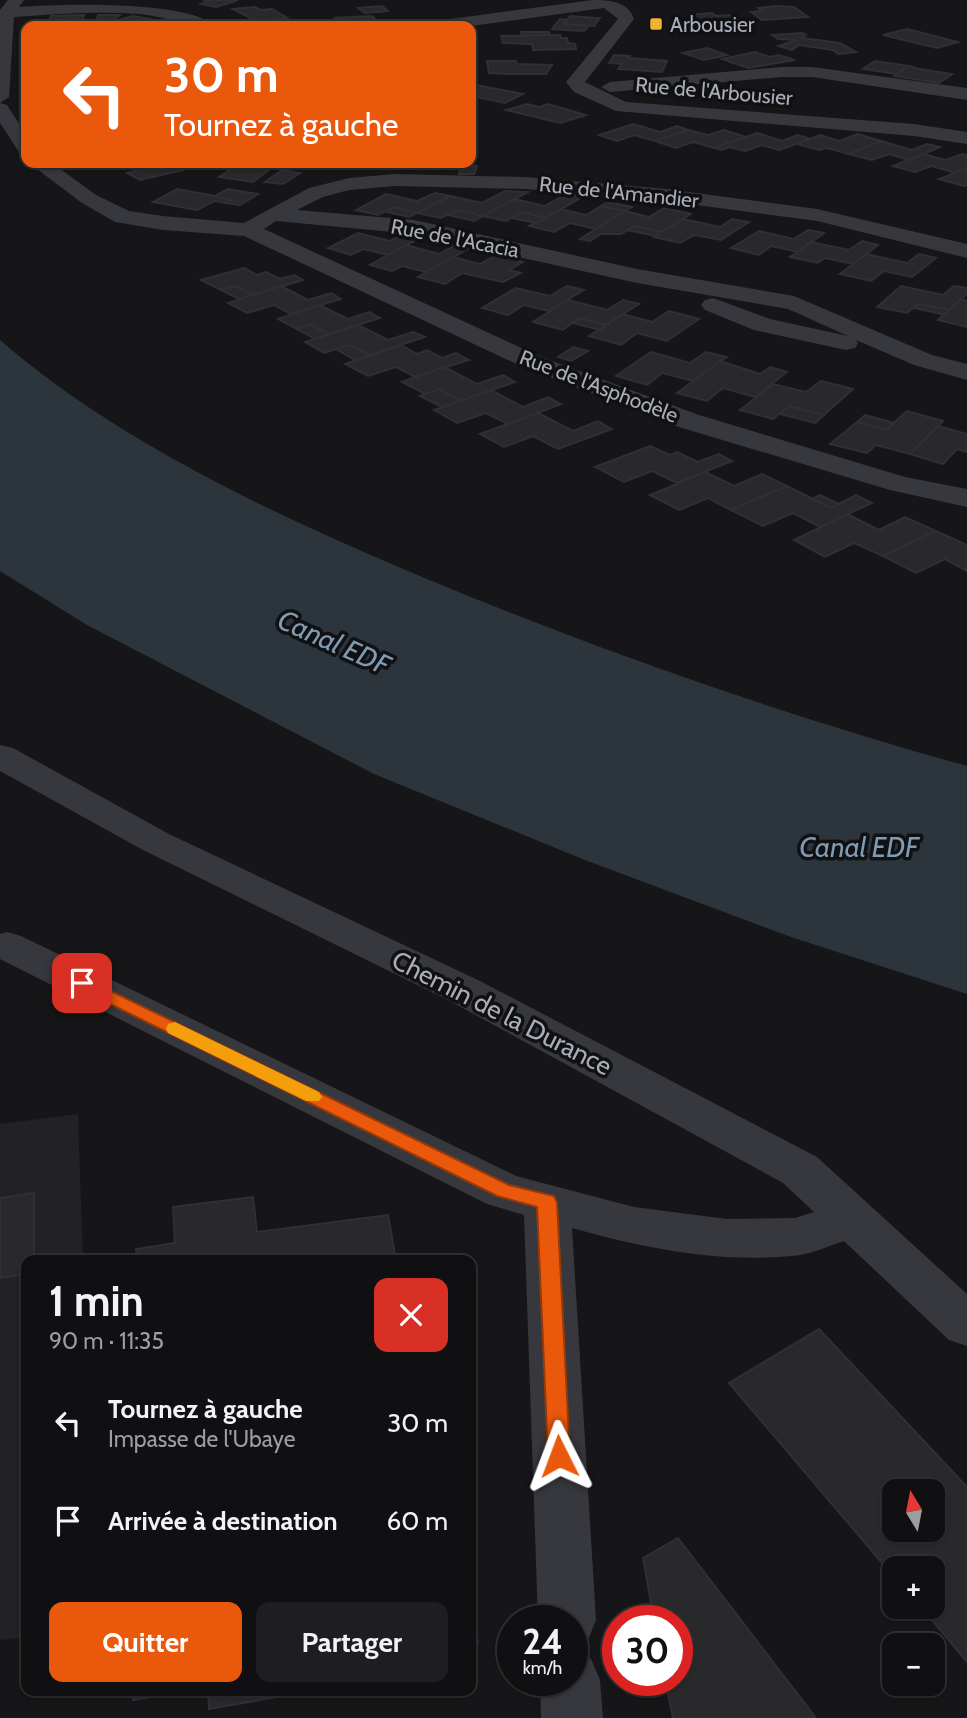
<!DOCTYPE html>
<html lang="fr">
<meta charset="utf-8">
<style>
:root{--surface:#101012;--page:#1e1e20;--text:#f1f3f6;--muted:#9c9d9f;--line:#303032;--accent:#ea580c}
body{margin:0;font-family:Cabin,sans-serif;background:var(--page);color:var(--text);height:100vh;display:flex;flex-direction:column;font-size:26px;white-space:nowrap}
*{box-sizing:border-box;margin:0}
p{font-size:23px;color:var(--muted)}
.icon{flex:none;width:38px;height:38px;fill:none;stroke:currentColor;stroke-width:2;stroke-linecap:round;stroke-linejoin:round}
.map{position:relative;flex:1;overflow:hidden}
.panel{position:absolute;left:21px;top:1255px;width:455px;height:441px;display:flex;flex-direction:column;background:var(--surface);border-radius:14px;box-shadow:0 2px 5px #0004,0 0 0 2px var(--line)}
.panel>*{flex:none}
.guide{position:absolute;left:21px;top:21px;width:455px;height:147px;border-radius:14px;box-shadow:0 2px 5px #0004,0 0 0 2px var(--line);background:#ea580c;color:#fff;overflow:hidden}
.needle{width:46px;rotate:350deg}
.controls{position:absolute;left:882px;top:1479px;display:grid;gap:14px}
.controls a{display:grid;place-items:center;width:63px;height:63px;border-radius:14px;background:var(--surface);box-shadow:0 2px 5px #0004,0 0 0 2px var(--line);font-size:35px}
.speed{position:absolute;left:497px;top:1605px;display:flex;gap:14px;font-size:35px;font-weight:700;text-align:center}
.speed>*{display:grid;place-content:center;width:91px;height:91px;border-radius:50%;background:var(--surface);box-shadow:0 2px 5px #0004,0 0 0 2px var(--line);line-height:1}
.speed small{font-size:18px;font-weight:400}
.speed .limit{border:10px solid #d22;background:#fff;color:#111}
.pin{position:absolute;display:grid;place-items:center;width:60px;height:60px;color:#fff;margin:-30px;border-radius:14px;box-shadow:0 4px 10px #0006}
.me{position:absolute;width:77px;margin:-38px;rotate:357deg;stroke-linejoin:round;filter:drop-shadow(0 0 5px #0008)}
.turn{display:flex;align-items:center;gap:24px;height:147px;padding:0 28px;font-size:32px}
.turn .icon{width:91px;height:91px;stroke-width:2.5}
.turn b{display:block;font-size:49px;line-height:60px}
.round{display:grid;place-items:center;flex:none;width:74px;height:74px;border-radius:14px;background:var(--page)}
.summary{display:flex;align-items:center;justify-content:space-between;height:119px;padding:0 28px}
h1{font-size:42px;font-weight:800;line-height:52px}
.action{display:flex;gap:14px;margin-top:auto;padding:14px 28px}
.action a{flex:1;height:80px;border-radius:14px;background:var(--accent);color:#fff;font-size:28px;font-weight:800;line-height:80px;text-align:center}
.action a+a{background:var(--page);color:var(--text)}
ul{padding:0;list-style:none}
li{display:flex;align-items:center;gap:21px;height:98px;padding:0 28px}
li div{flex:1}
li b{display:block;font-size:26px}
li em{font-style:normal}
.map>svg:first-child{display:block}
.built{fill:#222225}
.water{fill:#2c353c}
.building{fill:#29292c;stroke:#303034;stroke-width:2;fill-rule:evenodd}
.lines{fill:none;stroke-linecap:round;stroke-linejoin:round}
.minor{fill:#37383d;fill-rule:evenodd}
.route{fill:#ea580c;stroke:#983908;stroke-width:2}
.slow{fill:#f59e0b}
.poi-dot{fill:#f2b134;stroke:#111113;stroke-width:2.5}
.labels{text-anchor:middle;dominant-baseline:central;stroke-width:7;stroke-linejoin:round;paint-order:stroke}
.far-poi-label{font-size:21px;fill:#a8adb8;stroke:#111113;text-anchor:start}
.far-street-label{font-size:21px;fill:#a8adb8;stroke:#111113}
.street-label{font-size:26px;fill:#a8adb8;stroke:#111113}
.water-label{font-size:28px;font-style:italic;fill:#7f9bb3;stroke:#111113}
</style>
<div class="map">
<svg width="967" height="1718" viewBox="0 0 967 1718">
<rect width="100%" height="100%" fill="#161618"/>
<path class="built" d="M 78,1114 L 83,1260 L 26,1260 L 26,1637 L 0,1640 L 0,1124 Z"/>
<path class="water" d="M 0,340 C 118,443 284,519 427,579 C 603,652 784,715 967,766 L 967,994 L 791,937 L 585,860 L 374,774 L 87,625 L 0,571 Z"/>
<g class="building">
<path d="M 203,0 L 238,0 L 216,7 L 201,4 L 209,1 Z"/>
<path d="M 382,6 L 388,11 L 365,13 L 358,8 Z"/>
<path d="M 777,6 L 794,7 L 808,17 L 762,20 L 751,12 L 762,11 L 758,8 Z"/>
<path d="M 255,7 L 261,10 L 272,9 L 287,18 L 258,22 L 233,9 Z"/>
<path d="M 712,13 L 716,16 L 731,15 L 746,25 L 715,28 L 689,15 Z"/>
<path d="M 84,15 L 82,25 L 43,24 L 44,22 L 49,21 L 51,16 Z"/>
<path d="M 98,15 L 120,15 L 113,21 L 96,21 Z"/>
<path d="M 133,16 L 165,22 L 151,26 L 108,23 Z"/>
<path d="M 372,16 L 378,22 L 341,25 L 335,18 Z"/>
<path d="M 570,16 L 597,18 L 600,18 L 594,26 L 564,24 Z"/>
<path d="M 560,19 L 567,20 L 564,24 L 589,26 L 584,31 L 552,29 Z"/>
<path d="M 378,22 L 383,26 L 341,25 L 355,24 Z"/>
<path d="M 907,29 L 958,42 L 937,48 L 883,35 Z"/>
<path d="M 521,32 L 549,32 L 550,35 L 522,36 Z"/>
<path d="M 802,33 L 806,35 L 802,38 L 840,43 L 856,52 L 838,54 L 833,50 L 799,45 L 792,50 L 778,46 L 797,40 L 778,39 L 772,35 Z"/>
<path d="M 560,35 L 561,38 L 567,38 L 568,43 L 575,44 L 576,49 L 533,50 L 532,44 L 503,43 L 501,36 Z"/>
<path d="M 707,48 L 727,55 L 704,60 L 683,53 Z"/>
<path d="M 755,52 L 770,57 L 779,55 L 795,60 L 748,68 L 722,59 Z"/>
<path d="M 614,55 L 630,56 L 629,58 L 667,61 L 662,72 L 618,69 L 622,64 L 609,63 Z"/>
<path d="M 487,61 L 516,61 L 517,64 L 552,65 L 546,74 L 507,74 L 489,73 Z"/>
<path d="M 875,61 L 909,66 L 896,74 L 863,69 Z"/>
<path d="M 909,66 L 919,69 L 952,74 L 939,83 L 894,76 Z"/>
<path d="M 471,84 L 523,94 L 505,103 L 471,96 Z"/>
<path d="M 527,104 L 539,107 L 548,104 L 586,115 L 560,123 L 506,110 Z"/>
<path d="M 633,124 L 660,132 L 677,126 L 688,130 L 655,141 L 634,135 L 617,141 L 599,135 Z"/>
<path d="M 688,130 L 708,135 L 724,130 L 746,137 L 714,148 L 693,142 L 676,148 L 655,141 Z"/>
<path d="M 757,133 L 782,141 L 798,135 L 811,139 L 779,150 L 762,145 L 745,151 L 730,147 L 721,150 L 714,148 Z"/>
<path d="M 857,134 L 881,141 L 849,154 L 827,148 L 819,150 L 797,144 L 820,135 L 840,141 Z"/>
<path d="M 881,141 L 912,150 L 927,144 L 940,147 L 909,160 L 889,154 L 872,160 L 849,154 Z"/>
<path d="M 923,154 L 946,160 L 962,154 L 967,155 L 967,168 L 956,173 L 931,166 L 915,172 L 893,166 Z"/>
<path d="M 122,163 L 169,163 L 183,170 L 140,180 L 127,173 L 136,171 Z"/>
<path d="M 239,164 L 271,168 L 253,182 L 219,177 Z"/>
<path d="M 461,166 L 477,166 L 474,174 L 459,174 Z"/>
<path d="M 967,168 L 967,185 L 964,186 L 939,179 Z"/>
<path d="M 282,170 L 300,173 L 283,184 L 265,182 Z"/>
<path d="M 177,189 L 215,196 L 232,200 L 226,203 L 214,201 L 197,210 L 153,202 Z"/>
<path d="M 228,189 L 258,194 L 240,205 L 226,203 L 232,200 L 215,196 Z"/>
<path d="M 505,191 L 528,192 L 483,216 L 458,210 L 441,218 L 417,213 L 450,196 L 482,203 Z"/>
<path d="M 435,193 L 450,196 L 417,213 L 394,207 L 378,215 L 356,210 L 386,194 L 417,201 Z"/>
<path d="M 566,194 L 584,196 L 546,218 L 522,212 L 506,221 L 483,216 L 515,199 L 545,206 Z"/>
<path d="M 608,202 L 632,207 L 625,211 L 601,206 Z"/>
<path d="M 601,206 L 625,211 L 596,229 L 570,223 L 554,232 L 529,226 L 561,209 L 586,215 Z"/>
<path d="M 394,207 L 417,213 L 409,217 L 387,212 Z"/>
<path d="M 664,208 L 691,214 L 662,232 L 635,226 L 621,234 L 601,234 L 590,241 L 580,239 L 625,211 L 649,217 Z"/>
<path d="M 458,210 L 483,216 L 474,221 L 448,215 Z"/>
<path d="M 522,212 L 546,218 L 536,223 L 512,218 Z"/>
<path d="M 683,219 L 720,227 L 732,219 L 749,222 L 721,240 L 694,235 L 680,243 L 654,237 Z"/>
<path d="M 635,226 L 662,232 L 655,236 L 627,230 Z"/>
<path d="M 808,230 L 824,233 L 798,252 L 771,246 L 759,255 L 731,248 L 759,231 L 794,239 Z"/>
<path d="M 358,233 L 390,241 L 406,233 L 422,237 L 388,255 L 363,249 L 351,255 L 328,248 Z"/>
<path d="M 862,241 L 878,245 L 853,264 L 825,258 L 818,263 L 790,257 L 811,242 L 849,250 Z"/>
<path d="M 406,245 L 439,254 L 455,245 L 470,248 L 426,272 L 402,266 L 392,271 L 370,265 Z"/>
<path d="M 866,254 L 907,263 L 919,254 L 936,258 L 912,277 L 884,271 L 871,281 L 840,274 Z"/>
<path d="M 496,255 L 523,262 L 509,270 L 521,273 L 503,282 L 462,273 L 445,284 L 418,277 L 453,257 L 480,264 Z"/>
<path d="M 244,268 L 257,275 L 266,272 L 280,279 L 294,275 L 303,280 L 253,295 L 236,286 L 221,290 L 201,280 Z"/>
<path d="M 236,286 L 253,295 L 239,299 L 221,290 Z"/>
<path d="M 281,286 L 308,300 L 331,293 L 341,299 L 291,314 L 274,305 L 247,313 L 228,303 Z"/>
<path d="M 567,286 L 584,290 L 549,311 L 524,305 L 508,315 L 482,308 L 516,288 L 550,296 Z"/>
<path d="M 901,286 L 943,295 L 954,286 L 967,288 L 967,294 L 949,310 L 918,304 L 907,313 L 877,307 Z"/>
<path d="M 961,299 L 967,301 L 967,327 L 938,320 Z"/>
<path d="M 568,300 L 607,310 L 623,300 L 639,304 L 606,325 L 579,318 L 563,330 L 533,322 Z"/>
<path d="M 918,304 L 949,310 L 945,315 L 915,308 Z"/>
<path d="M 319,305 L 348,319 L 369,312 L 380,318 L 329,334 L 310,324 L 297,329 L 278,319 Z"/>
<path d="M 669,311 L 699,319 L 667,341 L 637,333 L 621,345 L 589,336 L 623,314 L 652,322 Z"/>
<path d="M 579,318 L 606,325 L 600,330 L 573,323 Z"/>
<path d="M 310,324 L 329,334 L 315,339 L 297,329 Z"/>
<path d="M 358,325 L 388,340 L 413,332 L 425,337 L 370,355 L 350,345 L 324,353 L 305,342 Z"/>
<path d="M 350,345 L 370,355 L 355,360 L 336,349 Z"/>
<path d="M 401,345 L 417,354 L 427,350 L 442,358 L 456,353 L 469,360 L 415,377 L 396,367 L 368,376 L 345,364 Z"/>
<path d="M 573,347 L 588,351 L 571,361 L 558,357 Z"/>
<path d="M 651,352 L 690,363 L 706,352 L 727,357 L 693,381 L 662,373 L 647,385 L 616,376 Z"/>
<path d="M 720,361 L 760,374 L 770,367 L 787,372 L 755,397 L 723,388 L 707,401 L 677,393 Z"/>
<path d="M 444,367 L 477,384 L 503,375 L 515,382 L 462,401 L 439,389 L 425,394 L 402,382 Z"/>
<path d="M 821,381 L 853,389 L 824,415 L 789,406 L 773,419 L 740,410 L 773,384 L 806,392 Z"/>
<path d="M 439,389 L 462,401 L 442,407 L 420,396 Z"/>
<path d="M 491,390 L 523,407 L 548,397 L 561,404 L 508,424 L 486,413 L 457,423 L 434,410 Z"/>
<path d="M 789,406 L 824,415 L 815,423 L 780,414 Z"/>
<path d="M 907,411 L 943,421 L 910,454 L 876,445 L 867,453 L 830,444 L 857,422 L 886,430 Z"/>
<path d="M 538,413 L 573,431 L 598,421 L 612,429 L 558,449 L 533,436 L 504,447 L 480,434 Z"/>
<path d="M 865,415 L 894,423 L 886,430 L 857,422 Z"/>
<path d="M 938,426 L 967,434 L 967,452 L 957,449 L 943,464 L 910,454 Z"/>
<path d="M 650,446 L 670,455 L 677,452 L 698,462 L 719,454 L 732,461 L 677,483 L 652,471 L 624,482 L 595,467 Z"/>
<path d="M 705,472 L 734,486 L 762,474 L 787,486 L 731,510 L 708,498 L 679,510 L 650,495 Z"/>
<path d="M 787,486 L 831,508 L 856,495 L 872,503 L 820,527 L 793,513 L 763,526 L 731,510 Z"/>
<path d="M 820,495 L 839,504 L 831,508 L 812,499 Z"/>
<path d="M 847,514 L 879,530 L 905,517 L 936,531 L 883,556 L 854,543 L 825,557 L 794,540 Z"/>
<path d="M 936,531 L 967,545 L 967,571 L 945,559 L 916,573 L 883,556 Z"/>
<path d="M 34,1193 L 34,1260 L 26,1260 L 26,1274 L 0,1278 L 0,1198 Z"/>
<path d="M 253,1197 L 257,1232 L 388,1215 L 396,1260 L 137,1260 L 136,1249 L 175,1243 L 173,1207 Z"/>
<path d="M 819,1329 L 967,1487 L 967,1662 L 920,1606 L 933,1606 L 933,1568 L 894,1568 L 894,1577 L 729,1383 ZM 894,1491 L 933,1491 L 933,1530 L 894,1530 Z"/>
<path d="M 678,1538 L 816,1718 L 673,1718 L 665,1680 L 677,1680 L 677,1620 L 654,1620 L 643,1558 Z"/>
<path d="M 471,1602 L 478,1643 L 471,1644 Z"/>
<path d="M 133,1690 L 196,1690 L 133,1700 Z"/>
<path d="M 208,1690 L 317,1690 L 209,1709 Z"/>
</g>
<g class="lines">
<g class="minor">
<path d="M 8,0 L 24,0 L 19,7 C 59,4 188,0 215,26 C 190,27 166,17 140,14 C 98,11 56,14 14,17 L 9,97 L 0,103 L 0,10 Z"/>
<path d="M 593,0 C 609,0 628,1 634,19 L 585,82 L 626,102 L 914,124 L 967,132 L 967,144 L 914,136 L 616,111 L 574,92 L 566,82 L 618,19 L 604,8 L 471,26 L 428,26 L 436,21 Z"/>
<path d="M 782,67 L 812,67 L 967,88 L 967,100 L 812,77 L 782,77 L 610,92 L 601,87 L 610,82 Z"/>
<path d="M 0,103 L 7,105 L 26,134 L 26,154 L 19,152 L 0,123 Z"/>
<path d="M 29,163 L 52,163 L 96,195 L 129,211 L 163,216 L 244,223 L 309,188 L 349,178 L 395,174 L 525,177 L 666,189 L 817,209 L 967,244 L 967,258 L 817,221 L 666,201 L 525,189 L 395,186 L 349,190 L 323,197 L 297,210 L 414,220 L 637,269 L 794,296 L 932,355 L 967,364 L 967,380 L 914,365 L 856,340 L 858,343 L 855,348 L 846,350 L 754,330 L 705,310 L 701,305 L 705,300 L 713,298 L 770,319 L 848,336 L 788,309 L 637,283 L 414,234 L 276,221 L 264,229 L 541,357 L 699,415 L 905,477 L 967,489 L 967,507 L 890,490 L 679,427 L 523,367 L 244,236 L 163,230 L 115,222 L 82,203 Z"/>
<path d="M 0,745 L 13,748 L 169,834 L 480,981 L 817,1157 L 967,1294 L 967,1346 L 949,1340 L 844,1241 C 828,1246 810,1255 792,1256 C 718,1263 643,1248 572,1228 L 596,1620 L 588,1640 L 572,1646 L 572,1620 L 538,1620 L 524,1215 L 487,1204 L 0,959 L 0,934 L 7,932 L 21,936 L 516,1176 L 634,1207 L 727,1219 L 795,1218 L 814,1212 L 783,1183 L 450,1001 L 143,850 L 0,771 Z"/>
<path d="M 572,1651 L 591,1659 L 600,1680 L 603,1718 L 541,1718 L 540,1680 L 572,1680 Z"/>
</g>
</g>
<path class="route" d="M 82,977 L 509,1185 L 554,1196 L 557,1202 L 570,1456 L 567,1463 L 559,1466 L 551,1463 L 548,1456 L 537,1207 L 497,1196 L 76,987 L 73,983 L 76,979 Z"/>
<path class="slow" d="M 175,1022 L 319,1092 L 322,1097 L 319,1101 L 306,1101 L 168,1033 L 166,1029 L 168,1024 Z"/>
<rect class="poi-dot" x="649" y="17" width="14" height="14" rx="3.5"/>
<g class="labels">
<g class="far-poi-label">
<text x="670" y="24">Arbousier</text>
</g>
<g class="far-street-label">
<text transform="translate(714 91) rotate(5)">Rue de l'Arbousier</text>
<text transform="translate(619 192) rotate(6)">Rue de l'Amandier</text>
<text transform="translate(455 238) rotate(11)">Rue de l'Acacia</text>
<text transform="translate(599 386) rotate(21)">Rue de l'Asphodèle</text>
</g>
<g class="street-label">
<text transform="translate(502 1013) rotate(27)">Chemin de la Durance</text>
</g>
<g class="water-label">
<text transform="translate(334 642) rotate(24)">Canal EDF</text>
<text x="859" y="847">Canal EDF</text>
</g>
</g>
</svg>
<div class="controls">
<a><svg class="needle" viewBox="-14 -14 28 28"><path d="M0-13l5 13h-10z" fill="#e53935"/><path d="M0 13l5-13h-10z" fill="#9c9d9f"/></svg></a>
<a>+</a>
<a>−</a>
</div>
<div class="speed"><div>24<small>km/h</small></div><div class="limit">30</div></div>
<div class="pin" style="left:82px;top:983px;background:#d93025"><svg class="icon" aria-label="arrive" viewBox="0 0 24 24"><path d="M6 21V4h12l-3 4 3 4H6"/></svg></div>
<svg class="me" style="left:559px;top:1456px" viewBox="-20 -20 40 40"><path d="M0-17L14 15 0 8-14 15z" fill="#ea580c" stroke="#fff" stroke-width="4"/></svg>
<div class="guide">
<div class="turn"><svg class="icon" aria-label="left" viewBox="0 0 24 24"><path d="M17 20v-9H6M10 6l-5 5 5 5"/></svg><div><b>30 m</b>Tournez à gauche</div></div>
</div>
<section class="panel">
<div class="summary"><div><h1>1 min</h1><p>90 m · 11:35</p></div><a class="round" style="background:#d93025;color:#fff"><svg class="icon" aria-label="close" viewBox="0 0 24 24"><path d="M6 6l12 12M18 6L6 18"/></svg></a></div>
<ul>
<li><svg class="icon" aria-label="left" viewBox="0 0 24 24"><path d="M17 20v-9H6M10 6l-5 5 5 5"/></svg><div><b>Tournez à gauche</b><p>Impasse de l'Ubaye</p></div><em>30 m</em></li>
<li><svg class="icon" aria-label="arrive" viewBox="0 0 24 24"><path d="M6 21V4h12l-3 4 3 4H6"/></svg><div><b>Arrivée à destination</b></div><em>60 m</em></li>
</ul>
<div class="action"><a>Quitter</a><a>Partager</a></div>
</section>
</div>
